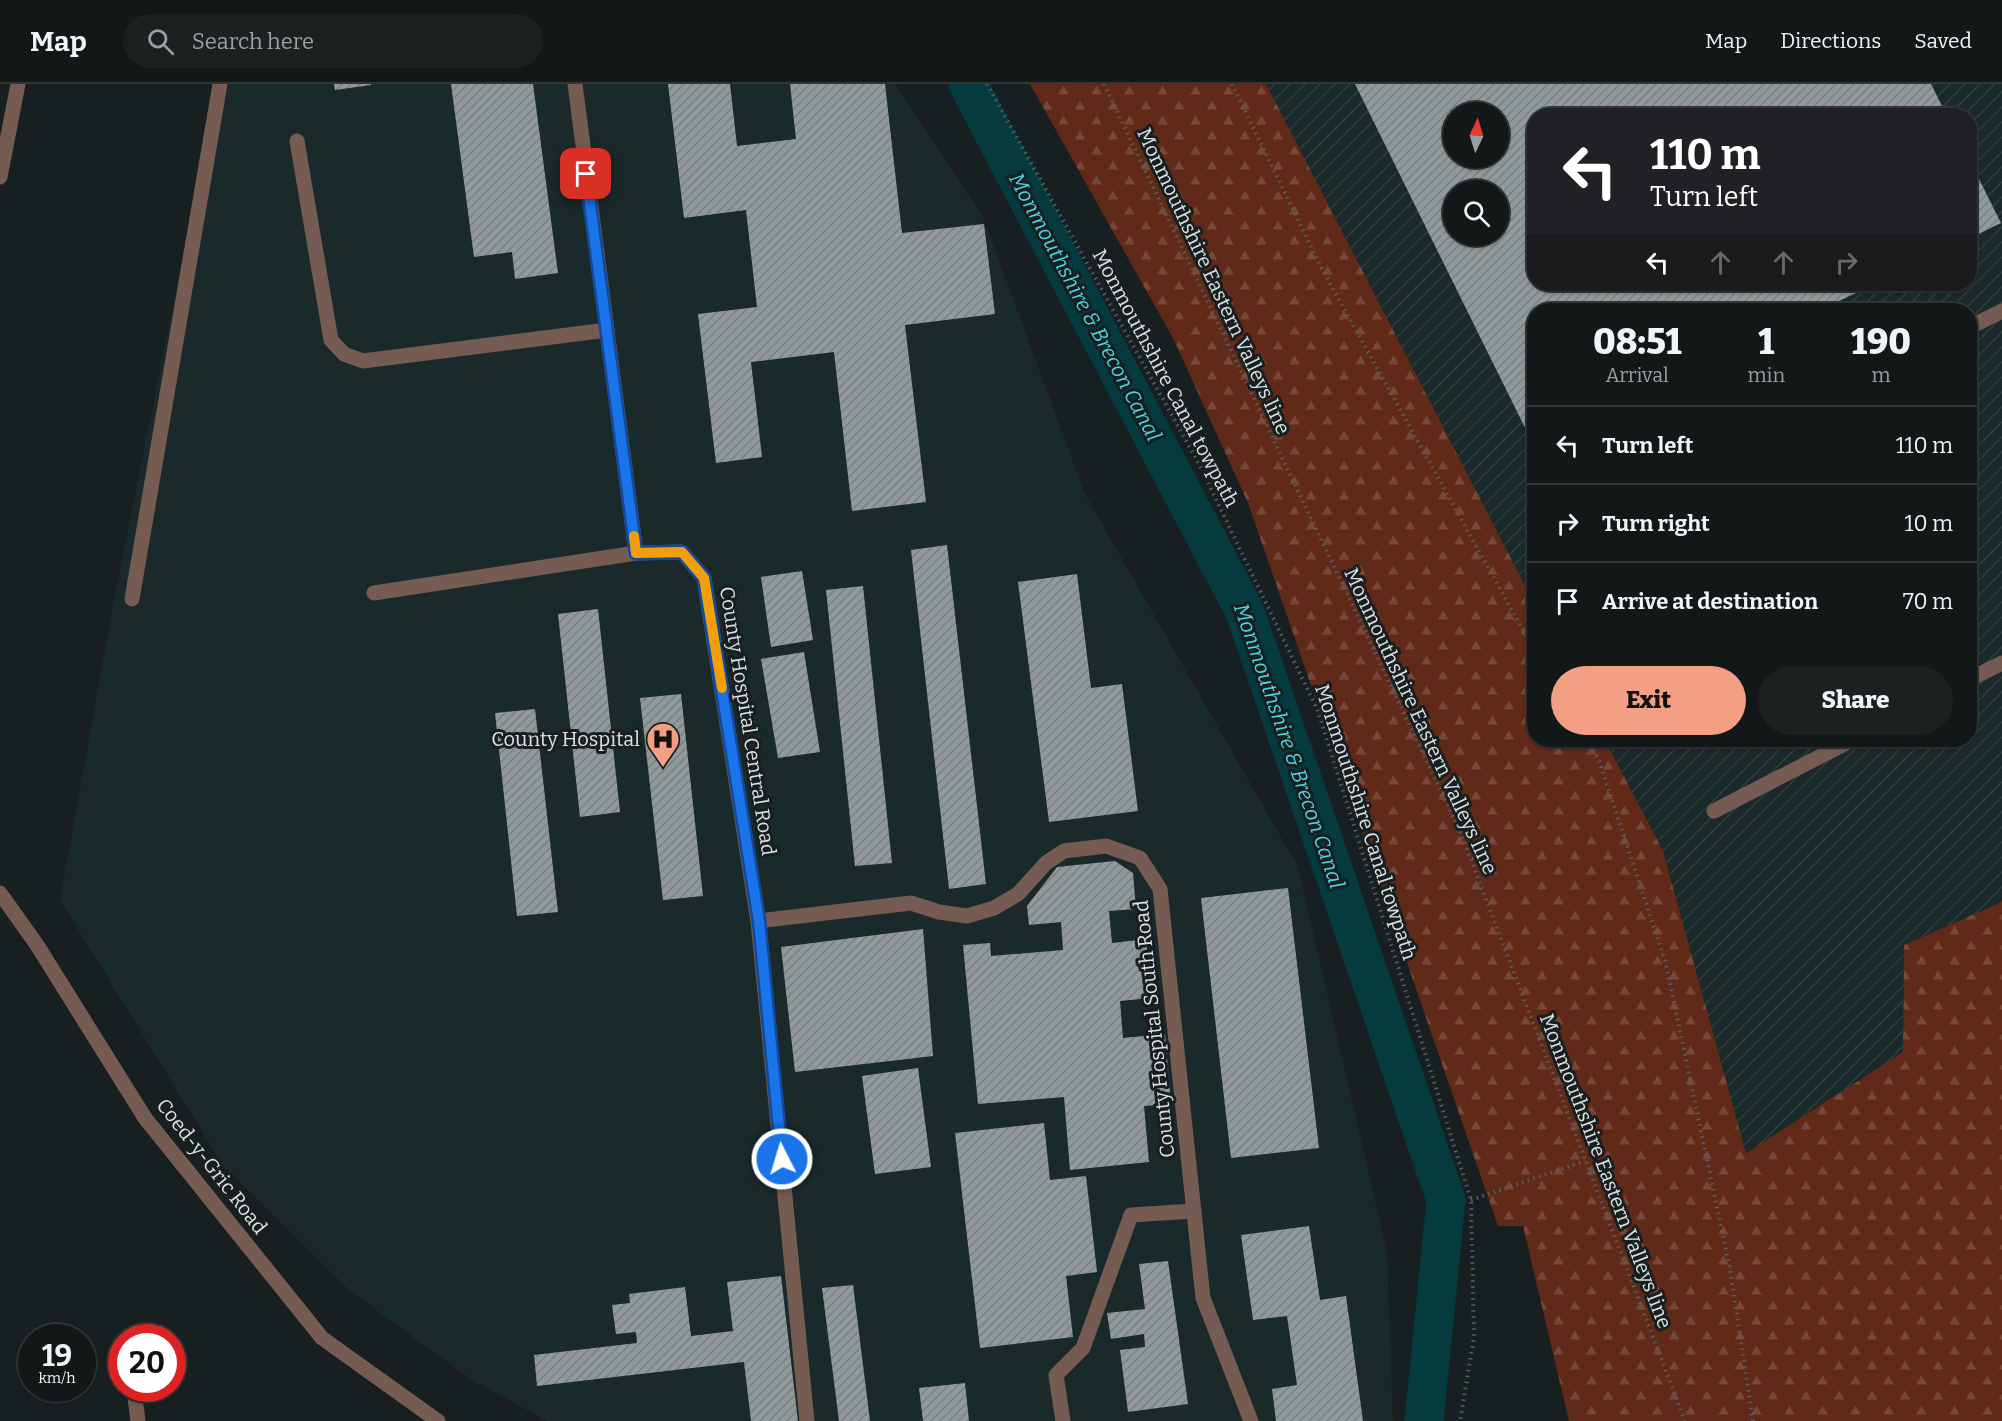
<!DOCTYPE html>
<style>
:root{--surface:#121718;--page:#1b2021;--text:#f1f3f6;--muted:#9c9fa2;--line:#313637;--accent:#f39f84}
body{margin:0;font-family:Bitter,serif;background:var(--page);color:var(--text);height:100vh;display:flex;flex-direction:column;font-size:22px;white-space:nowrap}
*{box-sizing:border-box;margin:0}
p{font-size:20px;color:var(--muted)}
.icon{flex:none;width:33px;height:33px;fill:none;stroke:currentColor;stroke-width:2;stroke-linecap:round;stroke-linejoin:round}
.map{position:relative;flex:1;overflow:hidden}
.details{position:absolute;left:1527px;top:219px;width:450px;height:444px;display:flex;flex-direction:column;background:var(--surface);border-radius:24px;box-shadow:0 2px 4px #0004,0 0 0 2px var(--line)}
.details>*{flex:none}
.top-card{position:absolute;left:1527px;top:24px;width:450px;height:183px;border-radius:24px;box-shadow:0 2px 4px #0004,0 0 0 2px var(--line);background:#202124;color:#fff;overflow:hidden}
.needle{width:39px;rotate:4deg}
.fabs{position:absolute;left:1443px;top:18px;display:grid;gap:12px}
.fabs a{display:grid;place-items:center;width:66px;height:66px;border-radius:50%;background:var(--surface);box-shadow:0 2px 4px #0004,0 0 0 2px var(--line);font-size:30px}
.speed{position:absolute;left:18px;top:1240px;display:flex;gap:12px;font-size:30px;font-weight:700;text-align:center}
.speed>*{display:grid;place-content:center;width:78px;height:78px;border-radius:50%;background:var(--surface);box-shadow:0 2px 4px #0004,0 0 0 2px var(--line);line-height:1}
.speed small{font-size:15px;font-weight:400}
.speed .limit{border:9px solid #d22;background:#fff;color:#111}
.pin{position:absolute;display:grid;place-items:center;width:51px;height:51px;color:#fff;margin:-26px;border-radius:12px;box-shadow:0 3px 9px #0006}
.me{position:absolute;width:66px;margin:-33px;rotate:355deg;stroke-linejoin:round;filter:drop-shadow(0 0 4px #0008)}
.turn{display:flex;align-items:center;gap:21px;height:126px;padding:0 24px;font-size:27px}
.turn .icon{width:78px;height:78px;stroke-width:2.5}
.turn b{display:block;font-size:42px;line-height:51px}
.lanes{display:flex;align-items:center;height:57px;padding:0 24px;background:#0003;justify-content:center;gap:30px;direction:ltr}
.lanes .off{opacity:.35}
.eta{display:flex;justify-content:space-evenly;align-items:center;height:102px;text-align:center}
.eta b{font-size:36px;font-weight:800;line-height:42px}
.action{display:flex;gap:12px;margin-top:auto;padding:12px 24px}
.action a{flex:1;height:69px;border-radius:36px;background:var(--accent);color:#111;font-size:24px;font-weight:800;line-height:69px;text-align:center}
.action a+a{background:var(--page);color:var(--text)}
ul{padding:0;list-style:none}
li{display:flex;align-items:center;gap:18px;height:78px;padding:0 24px;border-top:2px solid var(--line)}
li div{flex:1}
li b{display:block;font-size:22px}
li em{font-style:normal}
header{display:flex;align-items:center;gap:36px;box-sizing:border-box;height:84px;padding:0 30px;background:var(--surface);border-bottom:2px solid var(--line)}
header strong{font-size:28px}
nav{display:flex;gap:33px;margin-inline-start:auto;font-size:21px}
.search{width:420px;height:54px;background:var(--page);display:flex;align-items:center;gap:15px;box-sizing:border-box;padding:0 21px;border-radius:33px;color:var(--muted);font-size:22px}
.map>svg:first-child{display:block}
.built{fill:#1a292a}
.industrial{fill:url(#industrial-furrows);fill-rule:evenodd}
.forest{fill:url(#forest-firs)}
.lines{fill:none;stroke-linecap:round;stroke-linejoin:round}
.canal{stroke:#053b3e;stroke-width:39}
.building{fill:url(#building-hatch);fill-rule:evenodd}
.path{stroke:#585e5f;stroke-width:4;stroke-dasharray:1.5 4.5;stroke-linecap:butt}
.service{stroke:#765b52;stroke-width:15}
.tertiary{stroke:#765b52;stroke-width:15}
.route-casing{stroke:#114b97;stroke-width:15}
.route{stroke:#1a73e8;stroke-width:10}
.slow{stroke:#f59e0b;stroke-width:10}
.labels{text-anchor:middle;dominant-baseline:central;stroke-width:6;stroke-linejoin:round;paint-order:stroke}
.street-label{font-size:20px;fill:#dee2e3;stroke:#181f20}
.poi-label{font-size:20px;fill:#dee2e3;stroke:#181f20;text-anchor:end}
.water-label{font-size:21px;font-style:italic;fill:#4cd6df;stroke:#181f20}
</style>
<header>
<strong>Map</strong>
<div class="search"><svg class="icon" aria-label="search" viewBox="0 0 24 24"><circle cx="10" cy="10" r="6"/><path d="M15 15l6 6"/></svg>Search here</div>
<nav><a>Map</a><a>Directions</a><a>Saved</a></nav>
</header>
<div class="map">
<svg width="2002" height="1337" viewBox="0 0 2002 1337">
<defs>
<pattern id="industrial-furrows" width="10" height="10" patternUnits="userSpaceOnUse" patternTransform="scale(1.5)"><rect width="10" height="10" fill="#1a292a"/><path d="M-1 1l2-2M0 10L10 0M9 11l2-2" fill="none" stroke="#303e3e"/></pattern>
<pattern id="forest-firs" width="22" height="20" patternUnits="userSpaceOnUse" patternTransform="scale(1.5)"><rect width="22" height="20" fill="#612917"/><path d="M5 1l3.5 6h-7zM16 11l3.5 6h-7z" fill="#774839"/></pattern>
<pattern id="building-hatch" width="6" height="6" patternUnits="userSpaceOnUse" patternTransform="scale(1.5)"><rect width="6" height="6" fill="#919a9a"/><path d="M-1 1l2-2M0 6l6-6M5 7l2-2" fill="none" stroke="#7a8080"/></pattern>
</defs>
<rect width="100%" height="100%" fill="#181f20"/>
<path class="built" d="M 217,0 L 895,0 L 983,133 L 1085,410 L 1298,783 L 1387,1168 L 1393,1337 L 547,1337 L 469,1294 L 349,1206 L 224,1083 L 60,816 L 114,516 Z"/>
<path class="industrial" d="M 1266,0 L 2002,0 L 2002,818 L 1904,861 L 1903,968 L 1746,1070 L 1663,767 L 1605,656 L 1970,656 L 1970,226 L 1534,226 L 1534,519 ZM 1454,28 L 1498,28 L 1498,74 L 1454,74 ZM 1534,32 L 1970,32 L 1970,200 L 1534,200 ZM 1454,106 L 1498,106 L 1498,152 L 1454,152 Z"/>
<path class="forest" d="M 1030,0 L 1266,0 L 1534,519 L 1534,656 L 1605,656 L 1663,767 L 1746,1069 L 1903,968 L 1904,861 L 2002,818 L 2002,1337 L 1569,1337 L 1523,1142 L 1498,1142 L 1248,419 L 1174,256 Z"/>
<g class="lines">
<path class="canal" d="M 968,0 L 1245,528 L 1446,1116 L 1424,1337"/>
</g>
<g class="building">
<path d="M 334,0 L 371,0 L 371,1 L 335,6 Z"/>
<path d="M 451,0 L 533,0 L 558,189 L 515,195 L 512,168 L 474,173 Z"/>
<path d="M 668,0 L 730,0 L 737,62 L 796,55 L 790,0 L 885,0 L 902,149 L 984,140 L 995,230 L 905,241 L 926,418 L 852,427 L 834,268 L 751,278 L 762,373 L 716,379 L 698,230 L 757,223 L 746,126 L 684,134 Z"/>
<path d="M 1355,0 L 1931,0 L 1947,32 L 1534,32 L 1534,200 L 1875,200 L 1820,226 L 1534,226 L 1534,362 ZM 1454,28 L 1498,28 L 1498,74 L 1454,74 ZM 1454,106 L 1498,106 L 1498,152 L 1454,152 Z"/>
<path d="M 1970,77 L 2001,139 L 1970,154 Z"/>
<path d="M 947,461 L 986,800 L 949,805 L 911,466 Z"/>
<path d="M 802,487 L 813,556 L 771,563 L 761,493 Z"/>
<path d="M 1077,490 L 1091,604 L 1122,600 L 1138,727 L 1049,738 L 1018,498 Z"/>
<path d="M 863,502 L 892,779 L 855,782 L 826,506 Z"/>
<path d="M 598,525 L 620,728 L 580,733 L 558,530 Z"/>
<path d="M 804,568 L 820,668 L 778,674 L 761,575 Z"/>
<path d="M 681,610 L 703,812 L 663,816 L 640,614 Z"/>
<path d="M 535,625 L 558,828 L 517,832 L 495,629 Z"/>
<path d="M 1115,777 L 1133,789 L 1136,825 L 1109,827 L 1112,859 L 1146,855 L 1151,914 L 1120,917 L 1123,954 L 1165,950 L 1171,1020 L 1144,1022 L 1149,1078 L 1070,1086 L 1064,1013 L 978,1020 L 963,861 L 990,859 L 991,872 L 1063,866 L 1061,838 L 1029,841 L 1027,822 L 1057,783 Z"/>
<path d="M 1288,804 L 1319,1064 L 1231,1074 L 1201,814 Z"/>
<path d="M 923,845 L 933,972 L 795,988 L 781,863 Z"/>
<path d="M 918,984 L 931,1083 L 875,1090 L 862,992 Z"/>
<path d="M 1044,1039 L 1050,1096 L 1086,1092 L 1097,1188 L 1066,1192 L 1073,1253 L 980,1264 L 955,1049 Z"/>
<path d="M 1309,1142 L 1320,1216 L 1346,1212 L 1363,1337 L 1276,1337 L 1272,1305 L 1297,1301 L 1287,1232 L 1253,1236 L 1241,1151 Z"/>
<path d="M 1168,1177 L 1188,1320 L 1128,1328 L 1120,1266 L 1145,1263 L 1144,1250 L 1111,1255 L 1107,1229 L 1145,1225 L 1139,1180 Z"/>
<path d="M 781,1192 L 798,1337 L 751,1337 L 744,1278 L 537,1302 L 534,1271 L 637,1259 L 636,1248 L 616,1250 L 612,1221 L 630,1219 L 629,1210 L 685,1203 L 691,1252 L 733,1247 L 727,1198 Z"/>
<path d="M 853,1201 L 870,1337 L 839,1337 L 822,1204 Z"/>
<path d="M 965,1299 L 969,1337 L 923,1337 L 919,1304 Z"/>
</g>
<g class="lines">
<g class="path">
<path d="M 987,0 L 1198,378 L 1318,627 L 1471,1116 L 1474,1253 L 1460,1337"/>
<path d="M 1104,0 L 1460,747 L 1685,1337"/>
<path d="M 1232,0 L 1322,185 L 1534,566"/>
<path d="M 1587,656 L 1599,676 L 1666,880 L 1730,1185 L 1753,1337"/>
<path d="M 1471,1116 L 1585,1077"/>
</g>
<g class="service">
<path d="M 575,0 L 636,469 L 682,468 L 704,494 L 758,837 L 807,1337"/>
<path d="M 297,57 L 331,256 L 344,270 L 363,277 L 607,246"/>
<path d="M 1970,243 L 2002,227"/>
<path d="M 374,509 L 636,469"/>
<path d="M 132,515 L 220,0"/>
<path d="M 1970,595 L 2002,579"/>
<path d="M 1714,727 L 1852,656"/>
<path d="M 758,837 L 911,819 L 939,828 L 967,832 L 994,824 L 1018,810 L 1046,779 L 1064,767 L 1106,762 L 1140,774 L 1160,805 L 1203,1214 L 1251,1337"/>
<path d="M 134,1306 L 138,1337"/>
<path d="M 1063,1337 L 1056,1291 L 1083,1264 L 1131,1131 L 1194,1127"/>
</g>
<g class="tertiary">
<path d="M 0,93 L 18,0"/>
<path d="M 0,809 L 37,861 L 145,1034 L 322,1254 L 438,1337"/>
</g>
</g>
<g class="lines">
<defs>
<path id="route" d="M 586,90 L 636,469 L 682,468 L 704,494 L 759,837 L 782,1075"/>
</defs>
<use href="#route" class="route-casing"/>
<use href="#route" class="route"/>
<path class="slow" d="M 634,452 L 636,469 L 682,468 L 704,494 L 722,604"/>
</g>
<defs>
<symbol id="hospital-pin" viewBox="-11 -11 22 30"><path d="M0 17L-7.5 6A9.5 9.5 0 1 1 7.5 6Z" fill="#f39f84" stroke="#181f20"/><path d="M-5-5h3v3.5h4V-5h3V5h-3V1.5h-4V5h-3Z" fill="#111"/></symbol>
</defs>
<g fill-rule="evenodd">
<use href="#hospital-pin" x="644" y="636" width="38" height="52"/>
</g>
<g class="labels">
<g class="street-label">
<text transform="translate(1214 197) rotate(65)">Monmouthshire Eastern Valleys line</text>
<text transform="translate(1166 294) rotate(62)">Monmouthshire Canal towpath</text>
<text transform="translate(748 637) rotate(81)">County Hospital Central Road</text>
<text transform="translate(1421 637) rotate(65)">Monmouthshire Eastern Valleys line</text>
<text transform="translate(1366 738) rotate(72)">Monmouthshire Canal towpath</text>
<text transform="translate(1154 945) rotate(-96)">County Hospital South Road</text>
<text transform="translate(212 1082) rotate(52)">Coed-y-Gric Road</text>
<text transform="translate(1606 1087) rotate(69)">Monmouthshire Eastern Valleys line</text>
</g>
<g class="poi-label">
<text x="640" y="655">County Hospital</text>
</g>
<g class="water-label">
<text transform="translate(1085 223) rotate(62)">Monmouthshire &amp; Brecon Canal</text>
<text transform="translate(1289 662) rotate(71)">Monmouthshire &amp; Brecon Canal</text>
</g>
</g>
</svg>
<div class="fabs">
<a><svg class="needle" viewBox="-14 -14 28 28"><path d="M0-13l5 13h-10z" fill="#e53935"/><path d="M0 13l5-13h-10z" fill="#9c9fa2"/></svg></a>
<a><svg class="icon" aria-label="search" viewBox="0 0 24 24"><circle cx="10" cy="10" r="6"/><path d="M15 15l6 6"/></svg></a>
</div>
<div class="speed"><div>19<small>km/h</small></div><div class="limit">20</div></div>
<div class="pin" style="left:586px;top:90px;background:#d93025"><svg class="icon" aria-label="arrive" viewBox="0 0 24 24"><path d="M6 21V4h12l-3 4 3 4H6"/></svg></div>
<svg class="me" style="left:782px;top:1075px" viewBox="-20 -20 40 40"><circle r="17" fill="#1a73e8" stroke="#fff" stroke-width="3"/><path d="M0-11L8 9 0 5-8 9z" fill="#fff"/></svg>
<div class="top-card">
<div class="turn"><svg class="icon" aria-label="left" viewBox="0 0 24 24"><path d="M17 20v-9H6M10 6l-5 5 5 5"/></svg><div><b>110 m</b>Turn left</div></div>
<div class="lanes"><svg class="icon" aria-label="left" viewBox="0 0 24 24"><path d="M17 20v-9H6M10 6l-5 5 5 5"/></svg><svg class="icon off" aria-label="ahead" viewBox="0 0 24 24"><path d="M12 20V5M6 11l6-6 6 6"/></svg><svg class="icon off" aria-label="ahead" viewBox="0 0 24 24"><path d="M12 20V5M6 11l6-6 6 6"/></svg><svg class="icon off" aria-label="right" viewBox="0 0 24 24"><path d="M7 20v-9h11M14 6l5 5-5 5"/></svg></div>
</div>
<section class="details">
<div class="eta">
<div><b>08:51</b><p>Arrival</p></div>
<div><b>1</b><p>min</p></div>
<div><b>190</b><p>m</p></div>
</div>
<ul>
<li><svg class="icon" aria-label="left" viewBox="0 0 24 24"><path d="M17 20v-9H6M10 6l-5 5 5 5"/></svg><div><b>Turn left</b></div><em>110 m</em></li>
<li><svg class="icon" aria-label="right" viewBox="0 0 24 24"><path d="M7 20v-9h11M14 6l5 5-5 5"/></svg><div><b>Turn right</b></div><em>10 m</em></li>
<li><svg class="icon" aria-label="arrive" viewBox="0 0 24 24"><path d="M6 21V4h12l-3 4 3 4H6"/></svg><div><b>Arrive at destination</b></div><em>70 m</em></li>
</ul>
<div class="action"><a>Exit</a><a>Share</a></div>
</section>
</div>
